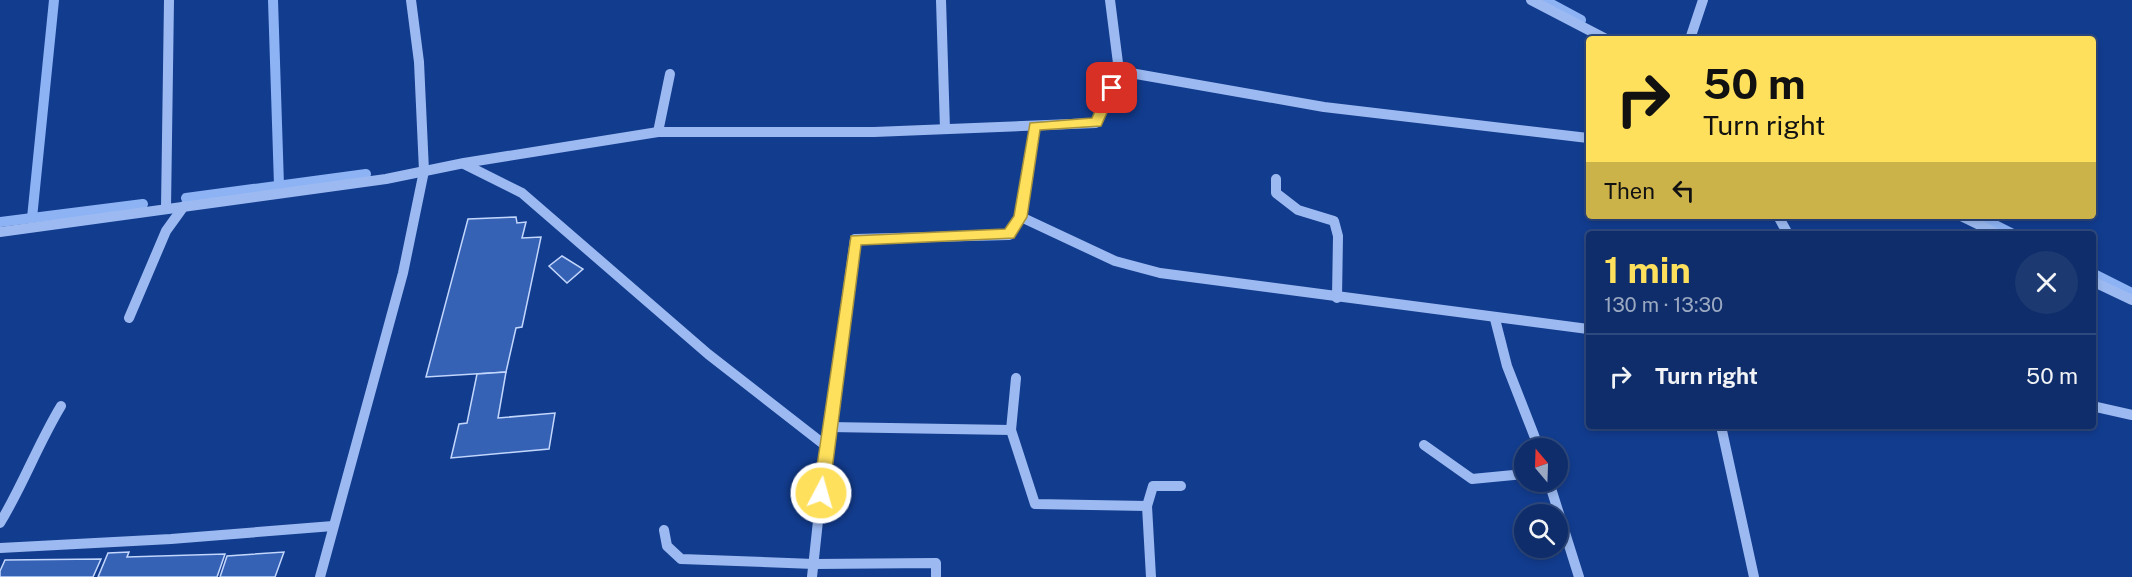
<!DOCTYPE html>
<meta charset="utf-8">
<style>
:root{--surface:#0e2d6a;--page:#1c3972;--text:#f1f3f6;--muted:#9ba8c1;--line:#2e497e;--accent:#ffe05c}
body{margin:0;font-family:"Public Sans",sans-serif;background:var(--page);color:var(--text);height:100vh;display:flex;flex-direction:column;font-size:22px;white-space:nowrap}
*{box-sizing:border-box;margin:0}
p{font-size:20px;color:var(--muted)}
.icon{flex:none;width:33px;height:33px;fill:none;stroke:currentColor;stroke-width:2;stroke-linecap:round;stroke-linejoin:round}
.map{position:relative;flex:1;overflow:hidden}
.panel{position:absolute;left:1586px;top:231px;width:510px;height:198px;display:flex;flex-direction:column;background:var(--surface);border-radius:6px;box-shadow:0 3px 9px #0003,0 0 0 2px var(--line)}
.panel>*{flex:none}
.guide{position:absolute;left:1586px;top:36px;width:510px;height:183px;border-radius:6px;box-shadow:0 3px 9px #0003,0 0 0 2px var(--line);background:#ffe05c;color:#111;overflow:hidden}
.needle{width:39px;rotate:341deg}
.controls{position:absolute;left:1514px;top:438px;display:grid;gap:12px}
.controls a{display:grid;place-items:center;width:54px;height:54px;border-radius:50%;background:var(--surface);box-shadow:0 3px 9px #0003,0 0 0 2px var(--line);font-size:30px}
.pin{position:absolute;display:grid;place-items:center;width:51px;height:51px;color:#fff;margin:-26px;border-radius:12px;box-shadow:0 3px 9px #0006}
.me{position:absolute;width:66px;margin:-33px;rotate:6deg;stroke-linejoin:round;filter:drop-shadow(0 0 4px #0008)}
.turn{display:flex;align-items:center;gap:21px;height:126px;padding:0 18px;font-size:27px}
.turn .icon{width:78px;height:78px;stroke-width:2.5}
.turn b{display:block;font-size:42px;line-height:51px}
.then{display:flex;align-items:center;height:57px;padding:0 18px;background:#0003;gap:12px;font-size:22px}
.round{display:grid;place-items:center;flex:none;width:63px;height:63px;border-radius:32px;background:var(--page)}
.headline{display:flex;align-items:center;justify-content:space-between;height:102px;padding:0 18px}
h1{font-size:36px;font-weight:700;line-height:45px;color:var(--accent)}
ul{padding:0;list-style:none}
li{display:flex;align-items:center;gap:18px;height:84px;padding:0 18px;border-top:2px solid var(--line)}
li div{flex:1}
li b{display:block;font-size:22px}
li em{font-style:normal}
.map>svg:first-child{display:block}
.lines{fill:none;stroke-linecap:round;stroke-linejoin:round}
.stream{stroke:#8db3f5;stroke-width:10}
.building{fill:#3662b5;stroke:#c3d7fd;stroke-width:1.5}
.minor{stroke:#9cbaf1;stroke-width:10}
.route{fill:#ffe05c;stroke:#a6923c;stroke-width:1.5}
</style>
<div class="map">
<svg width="2132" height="577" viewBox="0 0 2132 577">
<rect width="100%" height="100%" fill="#123c8e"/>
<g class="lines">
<g class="stream">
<path d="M 273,0 L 279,185"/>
<path d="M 1544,0 L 1581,20"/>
<path d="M 186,198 L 366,174"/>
<path d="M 1977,216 L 2013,234"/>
<path d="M 32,218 L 54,0"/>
<path d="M 0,222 L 143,204"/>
<path d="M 2092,273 L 2132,293"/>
</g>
</g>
<g class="building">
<path d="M 516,217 L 517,223 L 526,222 L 522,238 L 541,237 L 522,327 L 516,328 L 506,372 L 426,377 L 468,219 Z"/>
<path d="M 562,256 L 583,269 L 567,283 L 549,266 Z"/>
<path d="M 506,372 L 498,418 L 555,413 L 549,449 L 451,458 L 459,424 L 467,423 L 477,374 Z"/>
<path d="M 129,552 L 127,557 L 225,554 L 217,577 L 98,577 L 108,553 Z"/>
<path d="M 284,552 L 275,577 L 220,577 L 227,556 Z"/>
<path d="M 101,559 L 93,577 L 0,577 L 0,571 L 5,560 Z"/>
</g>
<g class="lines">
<g class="minor">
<path d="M 941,0 L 945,129"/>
<path d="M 1110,0 L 1119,71 L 1324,107 L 1588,138"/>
<path d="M 1531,0 L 1606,39"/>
<path d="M 1690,39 L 1703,0"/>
<path d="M 658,132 L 670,74"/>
<path d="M 464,164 L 522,193 L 708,354 L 826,446"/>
<path d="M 1276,179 L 1276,193 L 1298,210 L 1334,221 L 1338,236 L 1337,298"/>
<path d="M 166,208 L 169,0"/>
<path d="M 1778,216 L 1788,234"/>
<path d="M 1961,216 L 1998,234"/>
<path d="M 1021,217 L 1115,261 L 1160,273 L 1588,329"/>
<path d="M 0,232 L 386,179 L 464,163 L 658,132 L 874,132 L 1096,123 L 1119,71"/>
<path d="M 2092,281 L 2132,300"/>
<path d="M 129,318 L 166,231 L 184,206"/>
<path d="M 1495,319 L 1507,366 L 1539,448"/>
<path d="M 2092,406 L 2132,415"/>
<path d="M 1721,426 L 1754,577"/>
<path d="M 829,427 L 1011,430 L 1035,504 L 1147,506"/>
<path d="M 1011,430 L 1016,378"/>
<path d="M 1424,445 L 1472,479 L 1524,474"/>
<path d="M 1549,482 L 1579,577"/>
<path d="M 0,523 C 23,485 38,444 61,406"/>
<path d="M 664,530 L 667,546 L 681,559 L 814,564 L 936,563 L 936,577"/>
<path d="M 0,548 L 171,539 L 333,526"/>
<path d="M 320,577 L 403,273 L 424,171 L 419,62 L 411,0"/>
<path d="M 812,577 L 826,446 L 855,239 L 1009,235 L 1021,217 L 1035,126"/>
<path d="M 1151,577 L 1147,506 L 1153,486 L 1181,486"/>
</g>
</g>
<path class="route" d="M 1112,84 L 1118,88 L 1101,126 L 1040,130 L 1027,217 L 1014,238 L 861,245 L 829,493 L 826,498 L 821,500 L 816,498 L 813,493 L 851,236 L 1005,229 L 1014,216 L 1030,123 L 1092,118 L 1105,88 Z"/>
</svg>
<div class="controls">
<a><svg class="needle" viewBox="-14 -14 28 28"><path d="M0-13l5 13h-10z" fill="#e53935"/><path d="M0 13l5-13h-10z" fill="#9ba8c1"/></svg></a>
<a><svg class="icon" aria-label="search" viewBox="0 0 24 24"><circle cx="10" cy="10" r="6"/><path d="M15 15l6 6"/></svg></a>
</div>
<div class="pin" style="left:1112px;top:88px;background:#d93025"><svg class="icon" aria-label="arrive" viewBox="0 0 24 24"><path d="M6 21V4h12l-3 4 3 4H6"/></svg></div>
<svg class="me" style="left:821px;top:493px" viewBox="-20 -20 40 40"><circle r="17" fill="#ffe05c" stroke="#fff" stroke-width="3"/><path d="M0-11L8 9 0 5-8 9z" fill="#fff"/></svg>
<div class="guide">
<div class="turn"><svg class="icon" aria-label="right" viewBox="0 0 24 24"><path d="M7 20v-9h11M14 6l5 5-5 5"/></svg><div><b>50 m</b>Turn right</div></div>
<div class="then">Then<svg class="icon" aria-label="left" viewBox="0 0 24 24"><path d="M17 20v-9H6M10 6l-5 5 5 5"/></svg></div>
</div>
<section class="panel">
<div class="headline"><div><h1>1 min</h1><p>130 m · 13:30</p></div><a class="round"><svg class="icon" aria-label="close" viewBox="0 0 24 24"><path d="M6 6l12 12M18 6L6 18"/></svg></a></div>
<ul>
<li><svg class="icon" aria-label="right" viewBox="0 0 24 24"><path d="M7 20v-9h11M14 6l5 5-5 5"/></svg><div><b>Turn right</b></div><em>50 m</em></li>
</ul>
</section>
</div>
